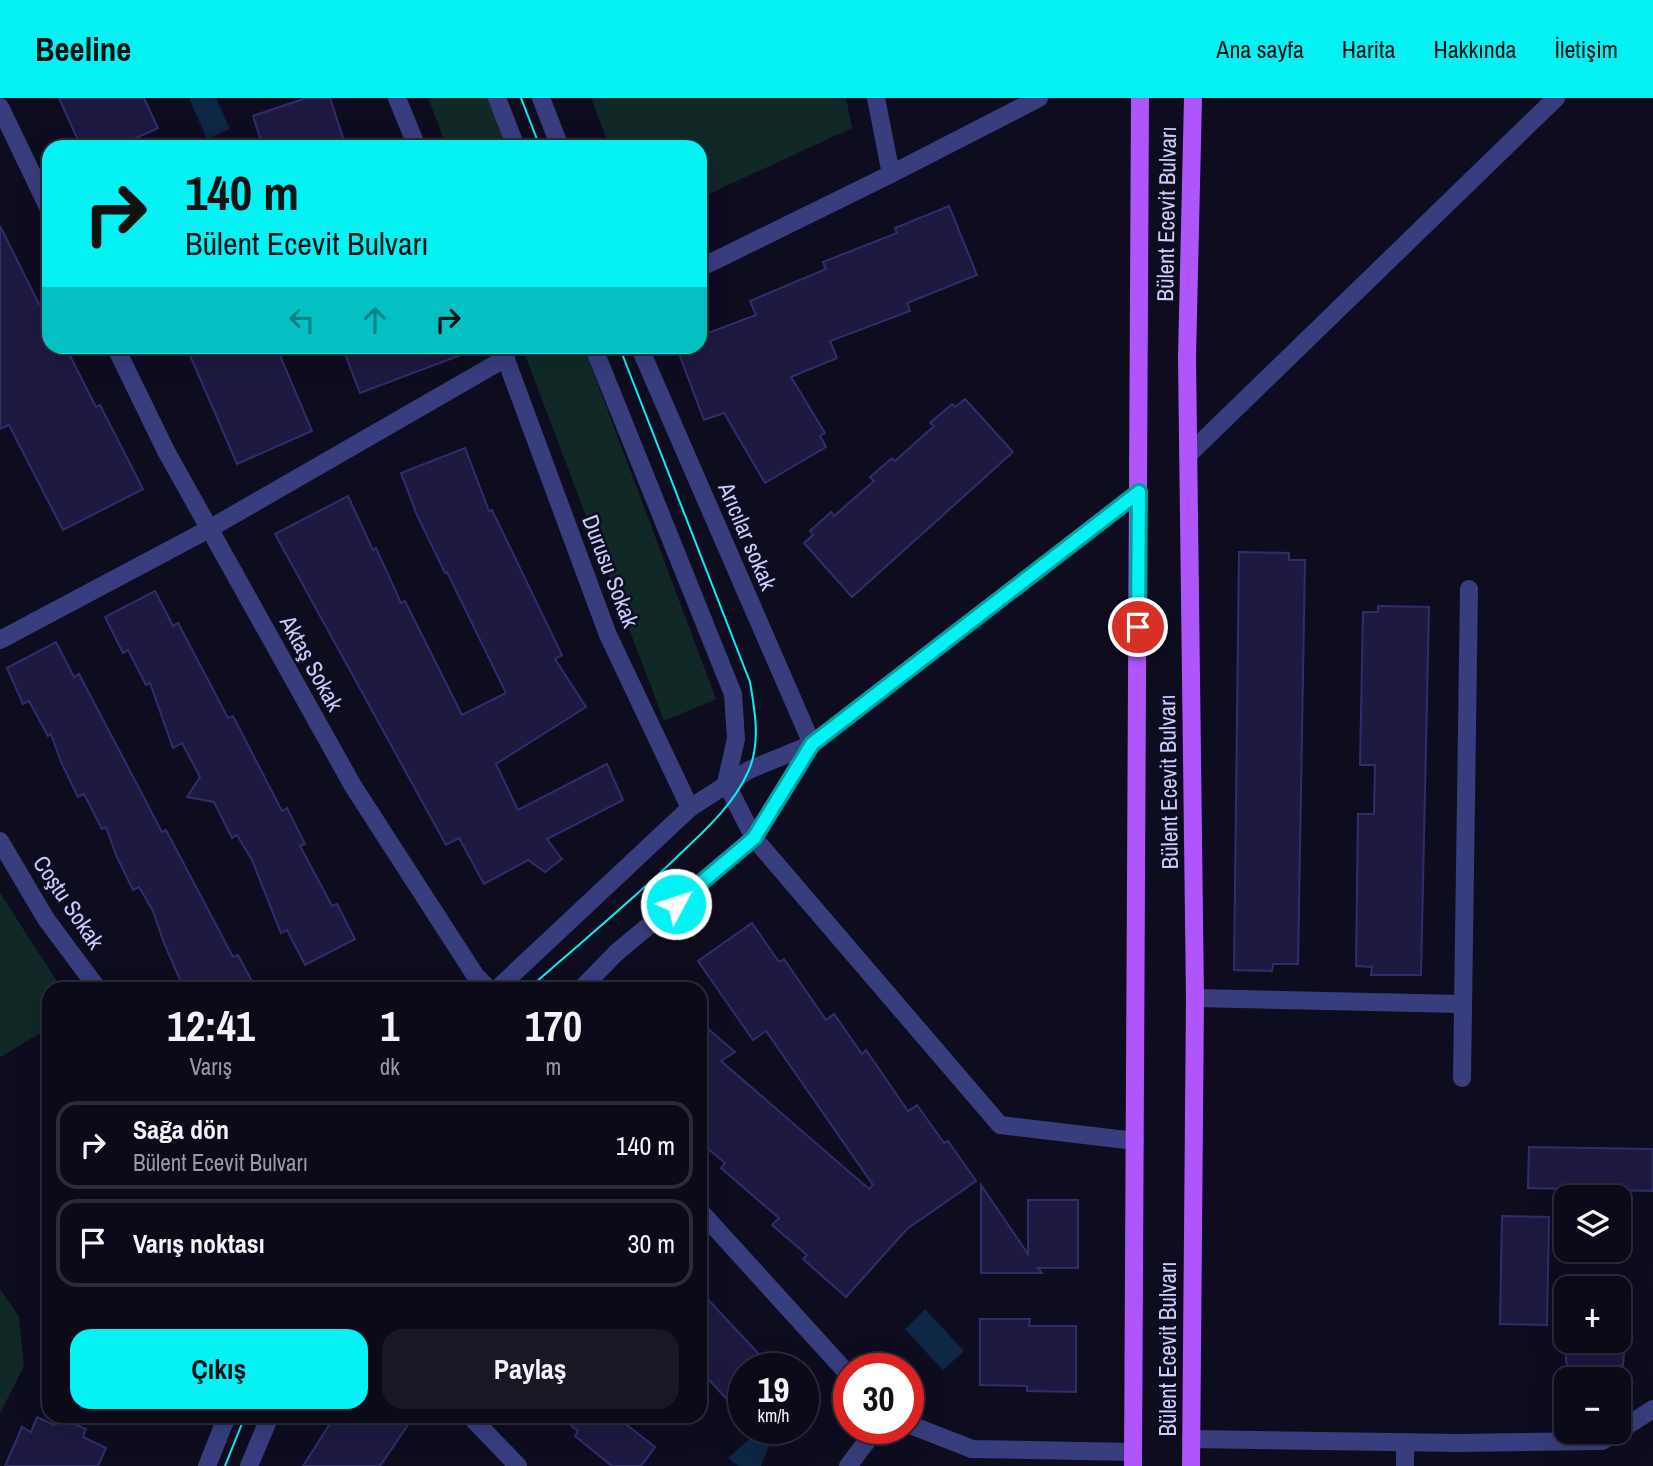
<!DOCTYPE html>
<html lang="tr">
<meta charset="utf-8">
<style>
:root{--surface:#0a0a18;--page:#181825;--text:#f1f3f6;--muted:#999aa2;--line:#2a2b37;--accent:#04f2f3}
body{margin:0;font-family:"Archivo Narrow",sans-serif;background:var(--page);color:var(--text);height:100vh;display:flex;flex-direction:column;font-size:26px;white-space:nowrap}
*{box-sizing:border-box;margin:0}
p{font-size:23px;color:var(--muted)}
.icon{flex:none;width:38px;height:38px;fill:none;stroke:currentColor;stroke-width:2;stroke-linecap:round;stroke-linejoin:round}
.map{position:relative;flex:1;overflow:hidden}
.sheet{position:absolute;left:42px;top:884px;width:665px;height:441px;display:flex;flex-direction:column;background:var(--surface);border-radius:21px;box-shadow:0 7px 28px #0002,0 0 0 2px var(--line)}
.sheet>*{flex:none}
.banner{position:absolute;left:42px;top:42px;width:665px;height:214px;border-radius:21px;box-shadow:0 7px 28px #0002,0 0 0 2px var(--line);background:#04f2f3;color:#111;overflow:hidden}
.controls{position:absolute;left:1554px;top:1087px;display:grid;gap:14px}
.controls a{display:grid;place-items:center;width:77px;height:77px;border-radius:14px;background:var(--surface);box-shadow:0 7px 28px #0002,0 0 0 2px var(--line);font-size:35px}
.speed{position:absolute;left:728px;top:1255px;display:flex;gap:14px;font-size:35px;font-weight:700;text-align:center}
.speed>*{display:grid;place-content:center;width:91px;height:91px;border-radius:50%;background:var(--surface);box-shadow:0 7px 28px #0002,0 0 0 2px var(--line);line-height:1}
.speed small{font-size:18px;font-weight:400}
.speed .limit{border:10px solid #d22;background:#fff;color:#111}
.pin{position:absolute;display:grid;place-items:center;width:60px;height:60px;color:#fff;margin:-30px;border:4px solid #fff;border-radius:50%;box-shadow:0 2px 7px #0007}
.me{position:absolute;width:77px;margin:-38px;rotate:50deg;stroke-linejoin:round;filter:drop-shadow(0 0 5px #0008)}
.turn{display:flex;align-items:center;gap:24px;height:147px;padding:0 28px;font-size:32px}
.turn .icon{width:91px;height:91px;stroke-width:2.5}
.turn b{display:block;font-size:49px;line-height:60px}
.lanes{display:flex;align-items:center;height:66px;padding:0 28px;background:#0003;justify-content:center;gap:35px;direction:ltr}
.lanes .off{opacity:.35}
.eta{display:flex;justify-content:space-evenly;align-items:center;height:119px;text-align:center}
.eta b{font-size:42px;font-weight:700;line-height:49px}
.primary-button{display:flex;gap:14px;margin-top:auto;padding:14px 28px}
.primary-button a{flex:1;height:80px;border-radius:21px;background:var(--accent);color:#111;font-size:28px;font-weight:700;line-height:80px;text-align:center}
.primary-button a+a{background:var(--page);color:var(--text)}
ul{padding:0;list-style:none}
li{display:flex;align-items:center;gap:21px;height:88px;margin:0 14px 10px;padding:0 14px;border:4px solid var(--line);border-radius:21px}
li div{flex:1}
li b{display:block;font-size:26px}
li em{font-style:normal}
header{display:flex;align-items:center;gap:42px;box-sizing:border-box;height:98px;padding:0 35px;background:var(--accent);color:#111}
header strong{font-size:33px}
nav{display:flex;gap:38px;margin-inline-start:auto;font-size:24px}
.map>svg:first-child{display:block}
.green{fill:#102926}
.water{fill:#0d2744}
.building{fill:#1d1940;stroke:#322c6c;stroke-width:2}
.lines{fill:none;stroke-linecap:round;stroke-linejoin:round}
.minor{stroke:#383d7e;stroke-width:18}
.major{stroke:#ae55fc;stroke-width:18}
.tram{stroke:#04f2f3;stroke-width:2}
.route-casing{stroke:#039d9e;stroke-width:18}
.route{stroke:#04f2f3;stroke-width:12}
.labels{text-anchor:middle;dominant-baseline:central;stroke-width:5;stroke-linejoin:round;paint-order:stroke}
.street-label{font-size:23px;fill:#cdccfe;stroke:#0e0d20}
</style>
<header>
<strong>Beeline</strong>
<nav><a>Ana sayfa</a><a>Harita</a><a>Hakkında</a><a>İletişim</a></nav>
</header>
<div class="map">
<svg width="1653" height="1368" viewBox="0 0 1653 1368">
<rect width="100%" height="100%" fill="#0e0d20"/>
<g class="green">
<path d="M 428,0 L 490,0 L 509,49 L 447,49 Z"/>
<path d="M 591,0 L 846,0 L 852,30 L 700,100 L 700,49 L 610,49 Z"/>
<path d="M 522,249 L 584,249 L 716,601 L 664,623 Z"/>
<path d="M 0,795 L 62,891 L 49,891 L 49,930 L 0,959 Z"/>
<path d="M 0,1191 L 19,1219 L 24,1268 L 0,1315 Z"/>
</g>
<g class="water">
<path d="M 189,0 L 216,0 L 230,31 L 207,41 Z"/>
<path d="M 925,1211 L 964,1253 L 943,1272 L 905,1231 Z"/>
<path d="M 762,1330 L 776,1330 L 761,1368 L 738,1368 L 728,1360 Z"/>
</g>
<g class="building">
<path d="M 59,0 L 144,0 L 158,30 L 116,49 L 81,49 Z"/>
<path d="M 306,0 L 330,0 L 346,49 L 263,49 L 253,18 Z"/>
<path d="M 949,108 L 977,177 L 907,205 L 910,213 L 830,243 L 837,260 L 791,279 L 825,335 L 820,338 L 826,349 L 765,385 L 724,315 L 704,322 L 676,248 L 700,248 L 700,238 L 756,217 L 750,203 L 826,171 L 823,164 L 897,135 L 895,130 Z"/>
<path d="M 0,128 L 39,206 L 42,204 L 49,217 L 49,248 L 65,248 L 96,309 L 100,307 L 143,391 L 63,432 L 9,327 L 0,331 Z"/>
<path d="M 186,248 L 276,248 L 312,333 L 237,366 Z"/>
<path d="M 342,248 L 476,248 L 477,251 L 360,295 Z"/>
<path d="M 965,301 L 1013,354 L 852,499 L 804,445 L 813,437 L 810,433 L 831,414 L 834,418 L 874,383 L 870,379 L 892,360 L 895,363 L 934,328 L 930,325 L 952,306 L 955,309 Z"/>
<path d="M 465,350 L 489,413 L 492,412 L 562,557 L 555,561 L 586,609 L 496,666 L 518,712 L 607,666 L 623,702 L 547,741 L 562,761 L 545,774 L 528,762 L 484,786 L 459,740 L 446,747 L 275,436 L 348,398 L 373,452 L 376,450 L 401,505 L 405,503 L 462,617 L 506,595 L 447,474 L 445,475 L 417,417 L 401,375 Z"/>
<path d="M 1239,454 L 1289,455 L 1289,462 L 1305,462 L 1298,866 L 1273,866 L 1272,873 L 1234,872 Z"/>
<path d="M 155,493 L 173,528 L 178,525 L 228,620 L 233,618 L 282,713 L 287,710 L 305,746 L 300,748 L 332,808 L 337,806 L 355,841 L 305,867 L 287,832 L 281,835 L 252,762 L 237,737 L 232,740 L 214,704 L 187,699 L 200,679 L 182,645 L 173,650 L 150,585 L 146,587 L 128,552 L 123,555 L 105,519 Z"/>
<path d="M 1378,508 L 1429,509 L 1421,877 L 1371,877 L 1372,869 L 1356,868 L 1358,716 L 1374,716 L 1375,667 L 1360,667 L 1363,514 L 1378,514 Z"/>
<path d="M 56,544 L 74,579 L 79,576 L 162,734 L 166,732 L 233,859 L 238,857 L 256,891 L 184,891 L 164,845 L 153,813 L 139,789 L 133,792 L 116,757 L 106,729 L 102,731 L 84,696 L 78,699 L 61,664 L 51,636 L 48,638 L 29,603 L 23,606 L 7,570 Z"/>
<path d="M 752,825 L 779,864 L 784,861 L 826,922 L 834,916 L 862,956 L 866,952 L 908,1013 L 917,1007 L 944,1045 L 948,1043 L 976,1083 L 907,1131 L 846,1199 L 803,1161 L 807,1157 L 772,1127 L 779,1120 L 721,1070 L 725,1065 L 700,1044 L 700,924 L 735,954 L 721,963 L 869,1091 L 873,1087 L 766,933 L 753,942 L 698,863 Z"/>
<path d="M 1529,1049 L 1653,1051 L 1653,1093 L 1528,1090 Z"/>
<path d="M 981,1087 L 1028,1156 L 1028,1102 L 1078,1102 L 1078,1170 L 1038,1170 L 1042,1175 L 981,1175 Z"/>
<path d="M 1502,1118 L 1549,1119 L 1547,1227 L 1500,1226 Z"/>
<path d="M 700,1193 L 772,1270 L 744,1270 L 744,1320 L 700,1272 Z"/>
<path d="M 980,1221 L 1030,1221 L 1029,1228 L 1076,1228 L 1076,1294 L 1027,1293 L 1027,1288 L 980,1287 Z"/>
<path d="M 1566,1242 L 1620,1242 L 1624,1255 L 1623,1267 L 1603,1281 L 1577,1281 L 1570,1273 L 1566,1263 Z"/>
<path d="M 335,1318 L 414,1318 L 380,1368 L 303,1368 Z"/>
<path d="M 559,1318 L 634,1318 L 627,1327 L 655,1349 L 641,1368 L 612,1368 L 575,1338 L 578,1333 Z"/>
<path d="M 37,1319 L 54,1327 L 58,1319 L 86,1331 L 83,1339 L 106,1350 L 98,1368 L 5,1368 L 22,1329 L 31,1334 Z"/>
</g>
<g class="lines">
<g class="minor">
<path d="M 397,0 L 417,49"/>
<path d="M 497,0 L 516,49"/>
<path d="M 541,0 L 560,49"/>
<path d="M 876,0 L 891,76"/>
<path d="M 0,9 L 49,111"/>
<path d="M 700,170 L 891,76 L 1039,0"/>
<path d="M 115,248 L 166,353 L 353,688 L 475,877 L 489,891"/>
<path d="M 501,248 L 608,537 L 690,710"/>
<path d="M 593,248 L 733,596 L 736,641 L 726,685 L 754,740 L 1000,1027 L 1135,1043"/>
<path d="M 639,248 L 812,646"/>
<path d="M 1188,357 L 1556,0"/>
<path d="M 0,542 L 209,431 L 506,260"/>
<path d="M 0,743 L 46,821 L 98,891"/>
<path d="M 497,891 L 690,710 L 749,672 L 812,646 L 1139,394"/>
<path d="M 581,891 L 616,855 L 754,740 L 812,646"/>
<path d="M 1195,900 L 1461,906"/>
<path d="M 1462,980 L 1469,491"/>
<path d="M 700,1113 L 849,1277"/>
<path d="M 470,1318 L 518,1368"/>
<path d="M 908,1326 L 972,1351 L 1133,1354"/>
<path d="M 1619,1333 L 1653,1311"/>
<path d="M 1191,1341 L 1458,1345 L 1602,1343 L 1617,1334"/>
<path d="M 207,1368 L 227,1318"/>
<path d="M 249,1368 L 270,1318"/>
<path d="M 848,1368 L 877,1330"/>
<path d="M 1405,1368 L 1405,1344"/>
</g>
<g class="major">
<path d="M 1133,1368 L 1140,0"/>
<path d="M 1191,1368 L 1195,900 L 1187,259 L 1193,0"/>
</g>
<g class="tram">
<path d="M 521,0 L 540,49"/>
<path d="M 528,891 C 578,847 629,805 677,759 C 703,734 733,708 748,674 C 761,646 755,613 750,584 L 619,248"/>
<path d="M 225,1368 L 245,1318"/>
</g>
</g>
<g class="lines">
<defs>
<path id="route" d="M 676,806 L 754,740 L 812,646 L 1139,394 L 1138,529"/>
</defs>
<use href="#route" class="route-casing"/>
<use href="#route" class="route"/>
</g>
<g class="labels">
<g class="street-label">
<text transform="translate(1166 116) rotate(-89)">Bülent Ecevit Bulvarı</text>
<text transform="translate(748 438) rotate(67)">Arıcılar sokak</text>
<text transform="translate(611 473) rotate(69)">Durusu Sokak</text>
<text transform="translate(312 565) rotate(61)">Aktaş Sokak</text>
<text transform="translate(1168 684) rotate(-91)">Bülent Ecevit Bulvarı</text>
<text transform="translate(69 804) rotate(56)">Coştu Sokak</text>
<text transform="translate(1167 1251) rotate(-90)">Bülent Ecevit Bulvarı</text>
</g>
</g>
</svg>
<div class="controls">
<a><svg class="icon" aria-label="layers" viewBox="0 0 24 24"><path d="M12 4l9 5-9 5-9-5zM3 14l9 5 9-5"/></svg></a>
<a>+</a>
<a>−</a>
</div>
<div class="speed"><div>19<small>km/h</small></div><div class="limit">30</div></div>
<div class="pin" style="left:1138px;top:529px;background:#d93025"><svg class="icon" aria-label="arrive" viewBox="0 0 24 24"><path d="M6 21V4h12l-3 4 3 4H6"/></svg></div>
<svg class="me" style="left:676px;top:806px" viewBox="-20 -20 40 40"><circle r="17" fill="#04f2f3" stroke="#fff" stroke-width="3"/><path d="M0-11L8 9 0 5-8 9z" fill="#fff"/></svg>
<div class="banner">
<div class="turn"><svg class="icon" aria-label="right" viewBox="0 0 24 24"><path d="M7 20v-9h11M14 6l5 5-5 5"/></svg><div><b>140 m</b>Bülent Ecevit Bulvarı</div></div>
<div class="lanes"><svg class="icon off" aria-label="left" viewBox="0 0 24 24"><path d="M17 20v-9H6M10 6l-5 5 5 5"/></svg><svg class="icon off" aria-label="ahead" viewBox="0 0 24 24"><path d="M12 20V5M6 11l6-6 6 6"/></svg><svg class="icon" aria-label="right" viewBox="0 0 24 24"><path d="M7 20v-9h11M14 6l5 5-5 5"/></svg></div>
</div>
<section class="sheet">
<div class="eta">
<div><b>12:41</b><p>Varış</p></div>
<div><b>1</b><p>dk</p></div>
<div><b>170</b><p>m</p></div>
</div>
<ul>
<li><svg class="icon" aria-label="right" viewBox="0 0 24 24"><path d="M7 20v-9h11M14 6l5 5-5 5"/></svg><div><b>Sağa dön</b><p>Bülent Ecevit Bulvarı</p></div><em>140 m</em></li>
<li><svg class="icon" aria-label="arrive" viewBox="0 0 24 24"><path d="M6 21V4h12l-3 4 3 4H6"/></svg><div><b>Varış noktası</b></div><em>30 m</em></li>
</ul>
<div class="primary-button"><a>Çıkış</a><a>Paylaş</a></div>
</section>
</div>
